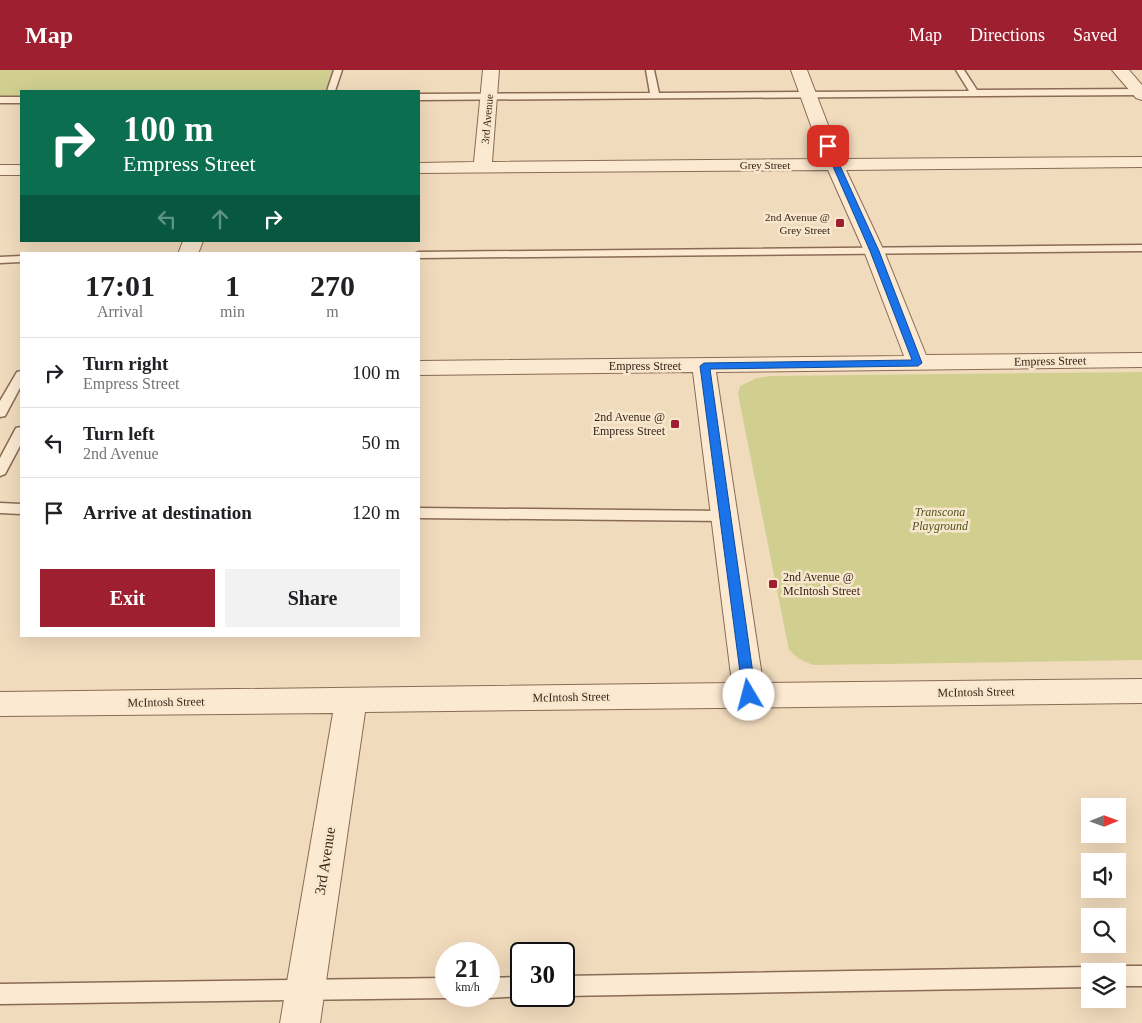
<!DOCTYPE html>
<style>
:root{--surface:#fff;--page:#f2f2f2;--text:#202124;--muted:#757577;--line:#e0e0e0;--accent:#9e2030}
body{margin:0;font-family:Georgia,serif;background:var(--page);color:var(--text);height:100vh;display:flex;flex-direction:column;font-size:19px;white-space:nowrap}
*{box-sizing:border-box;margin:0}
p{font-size:16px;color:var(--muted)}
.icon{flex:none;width:28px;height:28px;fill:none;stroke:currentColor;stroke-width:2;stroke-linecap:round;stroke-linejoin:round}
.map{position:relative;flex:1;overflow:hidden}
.drawer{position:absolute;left:20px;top:182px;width:400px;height:385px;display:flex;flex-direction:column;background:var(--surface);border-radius:0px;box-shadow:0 5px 20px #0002}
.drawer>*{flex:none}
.guide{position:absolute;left:20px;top:20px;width:400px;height:152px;border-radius:0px;box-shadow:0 5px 20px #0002;background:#0b6e4f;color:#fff;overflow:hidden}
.needle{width:32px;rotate:89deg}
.controls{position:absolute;left:1081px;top:728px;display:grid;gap:10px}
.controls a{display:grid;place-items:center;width:45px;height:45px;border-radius:0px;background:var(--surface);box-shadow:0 5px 20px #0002;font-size:25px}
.speed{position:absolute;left:435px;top:872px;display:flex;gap:10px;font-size:25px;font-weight:700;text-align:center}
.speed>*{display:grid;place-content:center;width:65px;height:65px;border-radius:50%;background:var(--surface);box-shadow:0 5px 20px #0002;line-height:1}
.speed small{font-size:12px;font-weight:400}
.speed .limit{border:2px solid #111;border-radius:8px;background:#fff;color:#111}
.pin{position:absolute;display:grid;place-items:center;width:42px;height:42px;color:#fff;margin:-21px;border-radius:10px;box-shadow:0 2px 8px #0006}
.me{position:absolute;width:55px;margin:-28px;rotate:352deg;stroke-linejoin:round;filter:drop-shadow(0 0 4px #0008)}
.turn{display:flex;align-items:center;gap:18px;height:105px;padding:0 20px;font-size:22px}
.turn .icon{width:65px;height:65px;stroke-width:2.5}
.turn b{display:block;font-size:35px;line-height:42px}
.lanes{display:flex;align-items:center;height:48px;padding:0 20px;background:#0003;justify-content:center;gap:25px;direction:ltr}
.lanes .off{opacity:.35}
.eta{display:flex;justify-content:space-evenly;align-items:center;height:85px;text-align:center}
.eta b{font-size:30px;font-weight:700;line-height:35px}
.cta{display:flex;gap:10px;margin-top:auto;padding:10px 20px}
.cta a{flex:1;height:58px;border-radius:0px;background:var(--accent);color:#fff;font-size:20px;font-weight:700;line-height:58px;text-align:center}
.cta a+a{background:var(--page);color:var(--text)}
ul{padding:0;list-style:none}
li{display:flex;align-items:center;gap:15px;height:70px;padding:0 20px;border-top:1px solid var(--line)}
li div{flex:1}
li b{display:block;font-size:19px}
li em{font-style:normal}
header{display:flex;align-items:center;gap:30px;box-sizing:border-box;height:70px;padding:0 25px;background:var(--accent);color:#fff}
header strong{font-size:24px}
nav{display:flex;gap:28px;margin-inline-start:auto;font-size:18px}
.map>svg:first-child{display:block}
.green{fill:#d0cf90}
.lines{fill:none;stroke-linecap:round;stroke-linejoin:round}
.lane-casing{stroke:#8a6b55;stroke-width:3}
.street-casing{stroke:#8a6b55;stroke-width:2}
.lane{fill:#fbe9d1;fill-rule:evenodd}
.street{fill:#fbe9d1;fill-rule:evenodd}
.route{fill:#1a73e8;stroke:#114b97}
.poi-dot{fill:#9e2030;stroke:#f8e6cd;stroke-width:2}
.labels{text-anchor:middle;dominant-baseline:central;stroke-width:5;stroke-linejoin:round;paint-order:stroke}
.far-street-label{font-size:11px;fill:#38251b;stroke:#f8e6cd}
.far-poi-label{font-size:11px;fill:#38251b;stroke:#f8e6cd;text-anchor:end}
.street-label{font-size:12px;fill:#38251b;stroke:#f8e6cd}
.poi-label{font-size:12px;fill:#38251b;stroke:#f8e6cd;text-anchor:end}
.park-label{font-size:12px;font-style:italic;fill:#4f5620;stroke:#f8e6cd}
.near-street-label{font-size:15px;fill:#38251b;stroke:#f8e6cd}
</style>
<header>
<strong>Map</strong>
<nav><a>Map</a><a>Directions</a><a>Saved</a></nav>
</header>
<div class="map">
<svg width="1142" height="953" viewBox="0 0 1142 953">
<rect width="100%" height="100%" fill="#f1dbbd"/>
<g class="green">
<path d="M 0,0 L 334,0 L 327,21 L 21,21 L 21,26 L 0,26 Z"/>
<path d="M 1142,302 L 1142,590 L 813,595 L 799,589 L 789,580 L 738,324 L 740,316 L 757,308 L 770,306 Z"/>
</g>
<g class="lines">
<defs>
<g id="lane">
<path d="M 334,0 L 342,0 L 335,21 L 327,21 Z"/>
<path d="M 646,0 L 654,0 L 659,23 L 969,21 L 956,0 L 964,0 L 977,20 L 1142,19 L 1142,25 L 419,30 L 419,24 L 650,23 Z"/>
<rect x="0" y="27" width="21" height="6"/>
<path d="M 1142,175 L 1142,181 L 419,188 L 419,184 L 414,184 L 419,182 Z"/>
<path d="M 21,186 L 21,192 L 0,193 L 0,187 Z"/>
<path d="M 21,301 L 21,316 L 5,346 L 0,347 L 0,331 L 17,302 Z"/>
<path d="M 21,357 L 21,374 L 5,404 L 0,406 L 0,388 L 16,358 Z"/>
<path d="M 0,433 L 21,434 L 21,444 L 0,443 Z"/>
<path d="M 419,438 L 725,441 L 730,443 L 732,446 L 730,449 L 725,451 L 419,448 Z"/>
<path d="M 1118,896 L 1142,896 L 1142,916 L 1118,916 L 1118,901 L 1110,901 Z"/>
<path d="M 1090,897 L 1098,901 L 1090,901 L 1090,917 L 564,926 L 564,906 Z"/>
<path d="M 521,907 L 521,926 L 523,926 L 489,928 L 484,926 L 489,926 L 489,908 Z"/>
<path d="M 446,908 L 446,926 L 451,926 L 446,928 L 0,934 L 0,914 Z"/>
</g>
<g id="street">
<path d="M 483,0 L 499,0 L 492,92 L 823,89 L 791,0 L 807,0 L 841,89 L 1142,87 L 1142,97 L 846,100 L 884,181 L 926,285 L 1142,283 L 1142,297 L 716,302 L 763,613 L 1142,609 L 1142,633 L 365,642 L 320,953 L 280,953 L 333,643 L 0,646 L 0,622 L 732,613 L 693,302 L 419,305 L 419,291 L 904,286 L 864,181 L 828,100 L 419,103 L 419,93 L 474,92 Z"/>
<path d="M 1112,0 L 1129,0 L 1142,15 L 1142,30 L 1136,28 Z"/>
<rect x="0" y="95" width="21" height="10"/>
<path d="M 183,171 L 203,171 L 198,184 L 178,184 Z"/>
</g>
</defs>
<use href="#lane" class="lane-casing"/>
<use href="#street" class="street-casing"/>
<use href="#lane" class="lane"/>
<use href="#street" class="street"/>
</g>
<path class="route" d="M 828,74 L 831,76 L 879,181 L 922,293 L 918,296 L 710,299 L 756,625 L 754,628 L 745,628 L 743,625 L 700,296 L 704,293 L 912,290 L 870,181 L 824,76 Z"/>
<g class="poi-dot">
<rect x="835" y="148" width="10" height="10" rx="2.5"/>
<rect x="670" y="349" width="10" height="10" rx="2.5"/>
<rect x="768" y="509" width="10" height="10" rx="2.5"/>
</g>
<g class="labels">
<g class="far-street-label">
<text transform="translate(487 49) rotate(-85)">3rd Avenue</text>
<text x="765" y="95">Grey Street</text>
</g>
<g class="far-poi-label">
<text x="830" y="147">2nd Avenue @<tspan x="830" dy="13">Grey Street</tspan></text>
</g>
<g class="street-label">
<text transform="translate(1050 291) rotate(-1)">Empress Street</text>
<text x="645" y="296">Empress Street</text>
<text transform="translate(976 622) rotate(-1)">McIntosh Street</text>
<text transform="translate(571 627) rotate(-1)">McIntosh Street</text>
<text transform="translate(166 632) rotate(-1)">McIntosh Street</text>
</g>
<g class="poi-label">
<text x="665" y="347">2nd Avenue @<tspan x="665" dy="14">Empress Street</tspan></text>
<text x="783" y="507" text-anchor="start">2nd Avenue @<tspan x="783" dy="14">McIntosh Street</tspan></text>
</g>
<g class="park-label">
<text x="940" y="442">Transcona<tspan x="940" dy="14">Playground</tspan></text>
</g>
<g class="near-street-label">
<text transform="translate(325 791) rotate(-81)">3rd Avenue</text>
</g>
</g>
</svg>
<div class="controls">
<a><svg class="needle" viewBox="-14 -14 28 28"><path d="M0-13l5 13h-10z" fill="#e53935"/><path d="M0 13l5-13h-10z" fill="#757577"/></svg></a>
<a><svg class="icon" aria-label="sound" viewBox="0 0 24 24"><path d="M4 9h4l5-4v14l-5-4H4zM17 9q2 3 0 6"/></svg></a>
<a><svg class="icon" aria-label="search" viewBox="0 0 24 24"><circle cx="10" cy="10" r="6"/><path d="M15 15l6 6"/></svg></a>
<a><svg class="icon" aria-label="layers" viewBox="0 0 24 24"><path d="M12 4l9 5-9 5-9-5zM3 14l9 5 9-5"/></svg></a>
</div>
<div class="speed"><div>21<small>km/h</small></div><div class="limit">30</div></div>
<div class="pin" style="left:828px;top:76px;background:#d93025"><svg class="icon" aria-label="arrive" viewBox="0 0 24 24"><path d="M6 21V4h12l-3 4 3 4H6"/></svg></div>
<svg class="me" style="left:749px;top:625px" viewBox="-20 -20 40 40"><circle r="19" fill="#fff"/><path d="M0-13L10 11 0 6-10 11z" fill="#1a73e8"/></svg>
<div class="guide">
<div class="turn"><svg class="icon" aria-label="right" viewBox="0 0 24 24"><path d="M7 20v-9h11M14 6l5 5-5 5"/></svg><div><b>100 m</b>Empress Street</div></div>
<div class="lanes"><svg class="icon off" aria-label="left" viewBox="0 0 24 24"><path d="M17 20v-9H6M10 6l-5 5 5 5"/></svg><svg class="icon off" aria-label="ahead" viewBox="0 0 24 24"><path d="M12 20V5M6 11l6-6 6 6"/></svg><svg class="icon" aria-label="right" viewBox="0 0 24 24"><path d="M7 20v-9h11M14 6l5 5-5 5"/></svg></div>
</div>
<section class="drawer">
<div class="eta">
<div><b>17:01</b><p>Arrival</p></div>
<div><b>1</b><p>min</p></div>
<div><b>270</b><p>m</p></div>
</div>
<ul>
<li><svg class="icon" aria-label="right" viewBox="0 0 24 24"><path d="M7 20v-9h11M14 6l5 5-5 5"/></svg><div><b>Turn right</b><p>Empress Street</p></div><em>100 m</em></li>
<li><svg class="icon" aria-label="left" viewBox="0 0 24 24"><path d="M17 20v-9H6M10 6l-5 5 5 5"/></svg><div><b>Turn left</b><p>2nd Avenue</p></div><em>50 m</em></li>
<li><svg class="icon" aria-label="arrive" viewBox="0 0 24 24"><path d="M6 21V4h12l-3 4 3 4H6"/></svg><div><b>Arrive at destination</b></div><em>120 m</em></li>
</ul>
<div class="cta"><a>Exit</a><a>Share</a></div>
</section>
</div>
